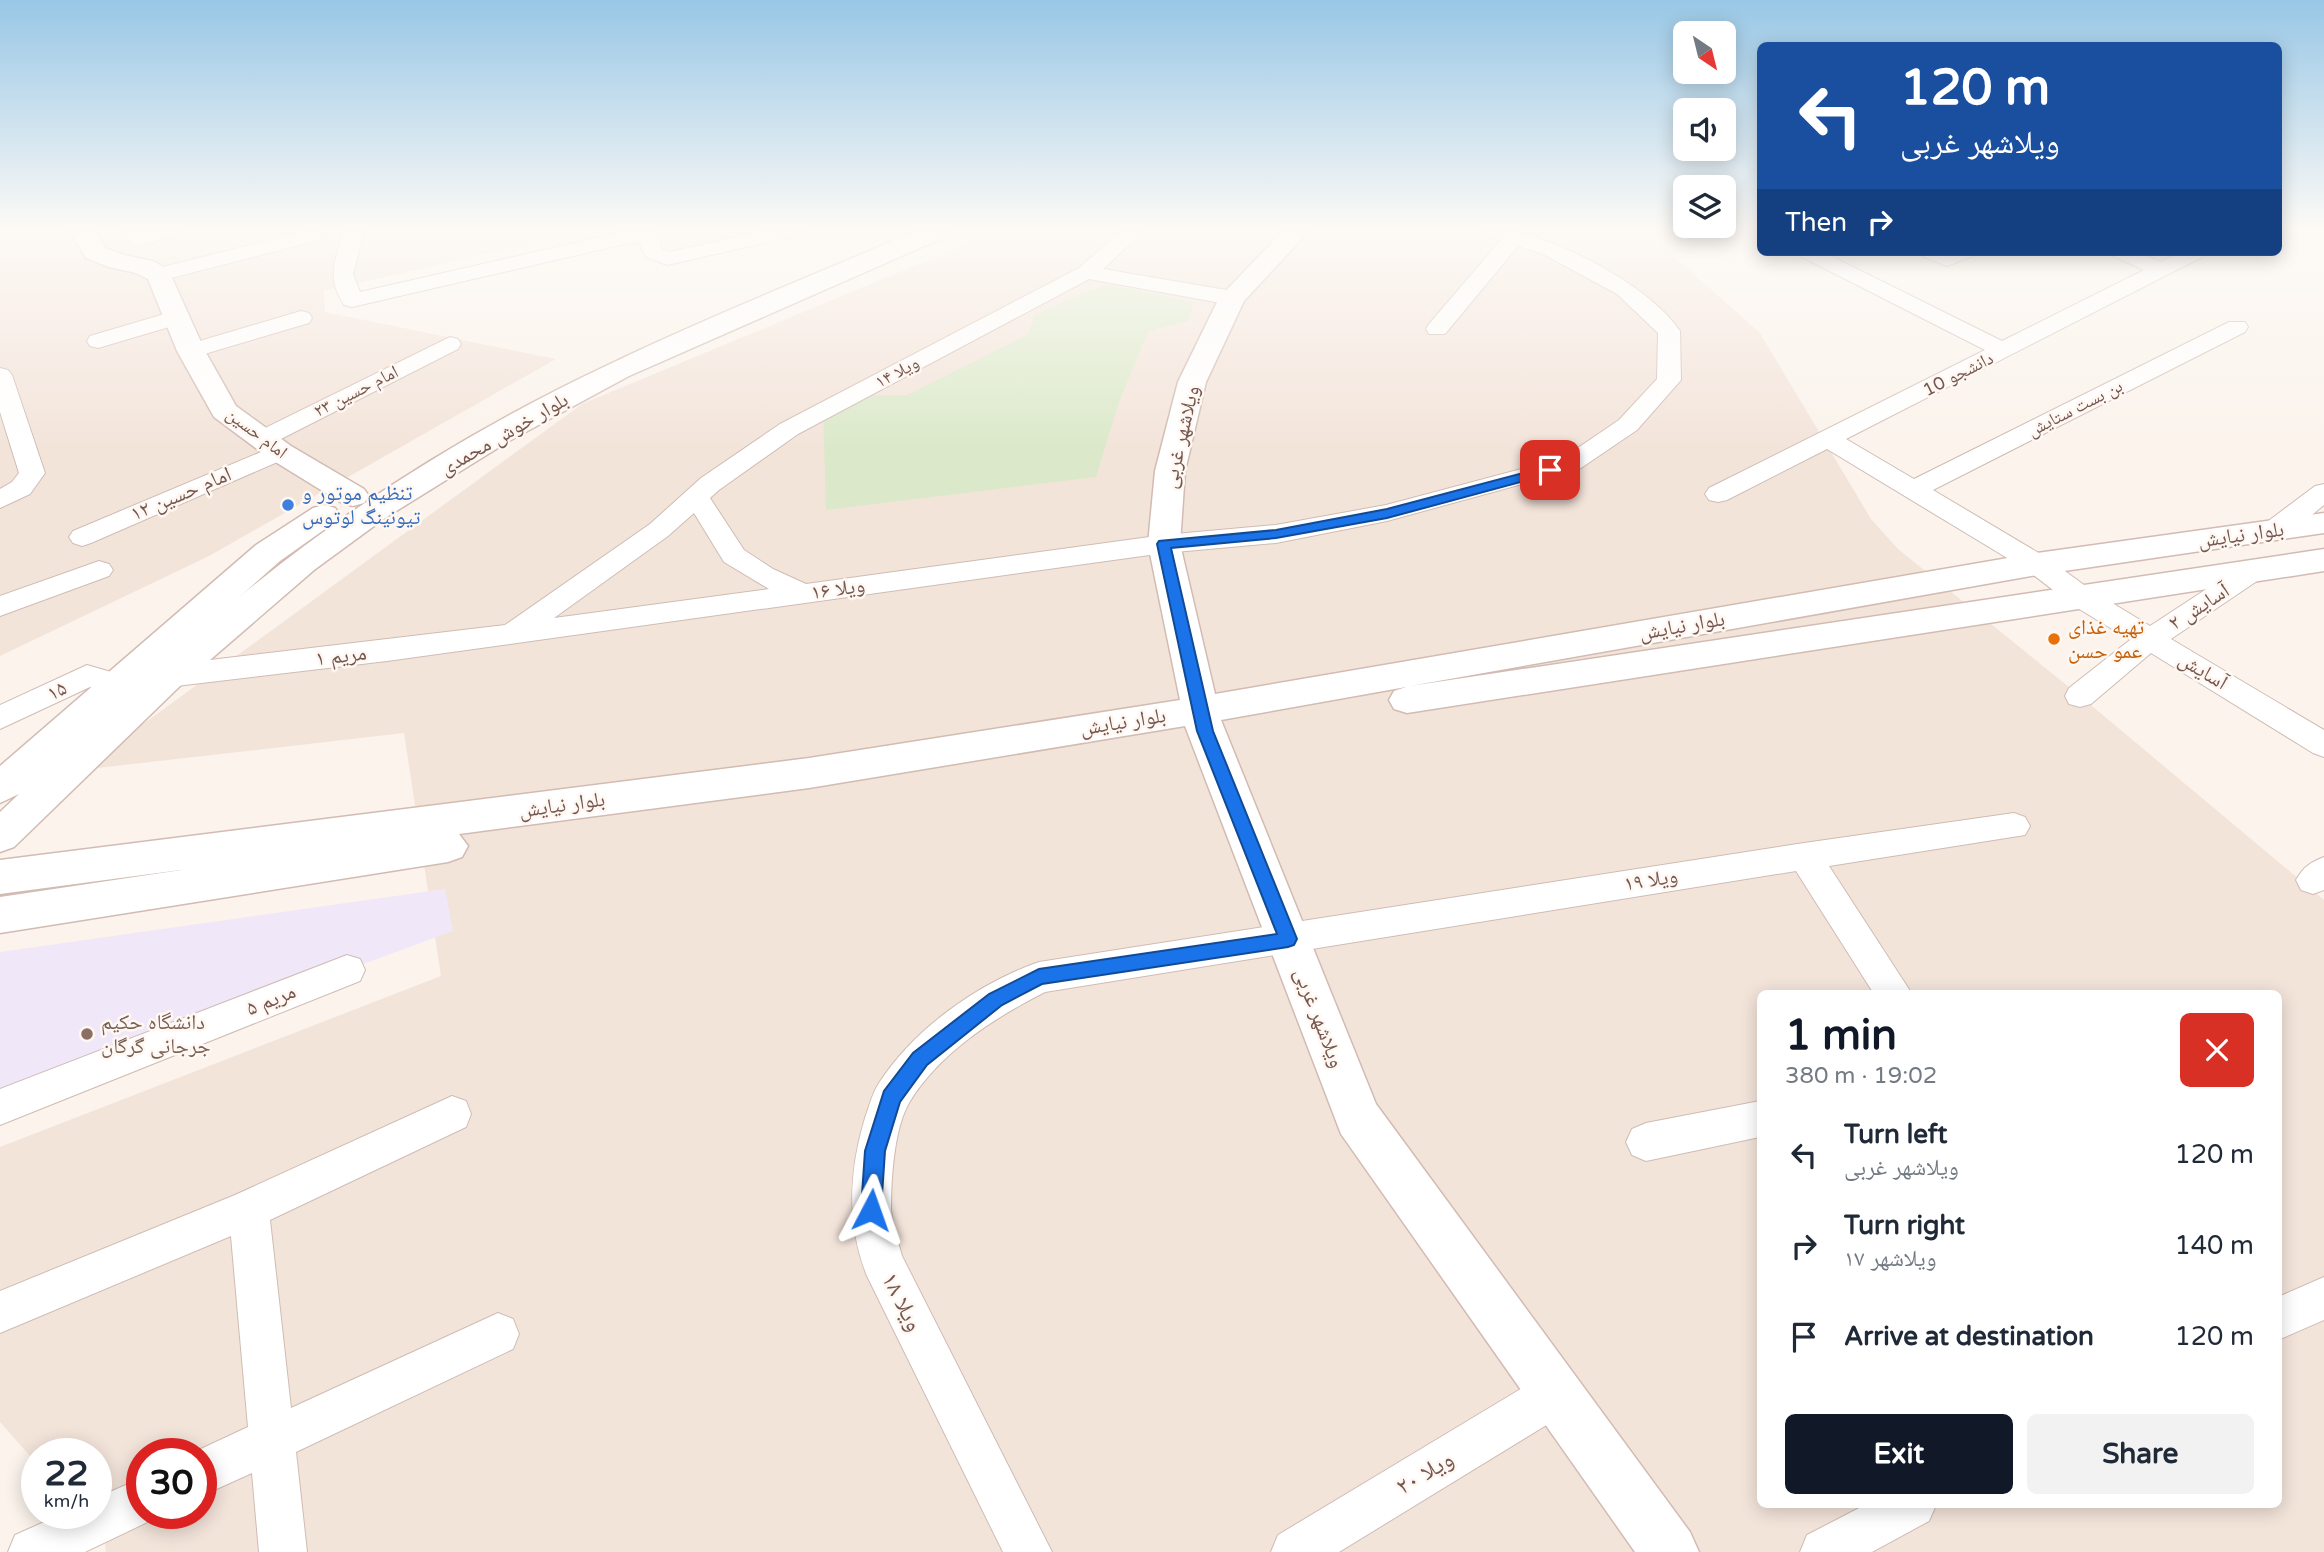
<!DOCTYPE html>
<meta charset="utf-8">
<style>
:root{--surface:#fff;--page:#f2f2f3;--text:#1f2937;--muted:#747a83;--accent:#111827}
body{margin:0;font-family:"Varela Round","Noto Naskh Arabic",sans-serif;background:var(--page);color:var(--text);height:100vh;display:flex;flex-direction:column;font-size:26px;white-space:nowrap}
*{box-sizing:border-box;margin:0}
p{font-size:23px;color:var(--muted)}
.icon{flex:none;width:38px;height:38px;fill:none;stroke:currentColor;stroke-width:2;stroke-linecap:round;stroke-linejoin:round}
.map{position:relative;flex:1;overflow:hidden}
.side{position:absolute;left:1757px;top:990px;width:525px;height:518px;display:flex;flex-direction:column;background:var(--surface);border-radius:10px;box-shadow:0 4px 18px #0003}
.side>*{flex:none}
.guide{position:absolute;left:1757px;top:42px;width:525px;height:214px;border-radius:10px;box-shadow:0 4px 18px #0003;background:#1a4fa0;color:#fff;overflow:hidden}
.needle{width:46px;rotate:145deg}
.fabs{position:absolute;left:1673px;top:21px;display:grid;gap:14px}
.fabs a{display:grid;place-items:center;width:63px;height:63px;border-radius:10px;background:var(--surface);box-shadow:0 4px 18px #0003;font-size:35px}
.speed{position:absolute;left:21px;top:1438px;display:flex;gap:14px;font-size:35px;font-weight:700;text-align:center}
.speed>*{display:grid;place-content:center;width:91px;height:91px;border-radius:50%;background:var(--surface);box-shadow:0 4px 18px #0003;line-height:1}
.speed small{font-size:18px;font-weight:400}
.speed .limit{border:10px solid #d22;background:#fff;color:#111}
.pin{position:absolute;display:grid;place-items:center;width:60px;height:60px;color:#fff;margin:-30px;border-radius:14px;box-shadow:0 4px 10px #0006}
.me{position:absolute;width:77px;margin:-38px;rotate:4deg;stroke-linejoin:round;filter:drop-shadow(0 0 5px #0008)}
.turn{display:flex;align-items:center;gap:24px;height:147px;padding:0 28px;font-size:32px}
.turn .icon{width:91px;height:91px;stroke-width:2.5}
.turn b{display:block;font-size:49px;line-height:60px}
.then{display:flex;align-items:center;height:66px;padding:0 28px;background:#0003;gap:14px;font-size:26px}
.round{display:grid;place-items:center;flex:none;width:74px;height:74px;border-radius:10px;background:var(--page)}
.overview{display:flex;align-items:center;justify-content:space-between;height:119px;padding:0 28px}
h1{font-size:42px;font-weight:800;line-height:52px;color:var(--accent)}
.button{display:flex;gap:14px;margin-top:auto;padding:14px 28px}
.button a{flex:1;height:80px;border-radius:10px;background:var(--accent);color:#fff;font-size:28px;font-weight:800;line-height:80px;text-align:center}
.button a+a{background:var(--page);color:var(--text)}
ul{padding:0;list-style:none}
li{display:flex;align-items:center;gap:21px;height:91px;padding:0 28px}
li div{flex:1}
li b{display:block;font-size:26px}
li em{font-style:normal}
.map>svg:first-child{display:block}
.residential{fill:#f3e4da;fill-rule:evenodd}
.education{fill:#f0e8f8}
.green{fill:#dbe9ca}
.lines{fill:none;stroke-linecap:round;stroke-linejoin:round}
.street-casing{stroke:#cfbcb4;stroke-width:2}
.secondary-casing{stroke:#d2bbb2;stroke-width:3}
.street{fill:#fff;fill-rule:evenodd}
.secondary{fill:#fff;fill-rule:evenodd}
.route{fill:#1a73e8;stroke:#114b97;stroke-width:2}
.shop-dot{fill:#3f7fe0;stroke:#fef7f2;stroke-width:2.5}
.food-dot{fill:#e8710a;stroke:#fef7f2;stroke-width:2.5}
.education-dot{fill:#8d6e63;stroke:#fef7f2;stroke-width:2.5}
.labels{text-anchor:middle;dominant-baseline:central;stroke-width:5;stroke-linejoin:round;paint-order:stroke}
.far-street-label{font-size:18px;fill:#755750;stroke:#fef7f2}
.street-label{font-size:21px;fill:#755750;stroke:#fef7f2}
.shop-label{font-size:21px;fill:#366cbe;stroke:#fef7f2;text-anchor:start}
.food-label{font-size:21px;fill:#c56008;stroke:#fef7f2;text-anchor:start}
.education-label{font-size:21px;fill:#785e54;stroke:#fef7f2;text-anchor:start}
.near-street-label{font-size:24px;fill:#755750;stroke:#fef7f2}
</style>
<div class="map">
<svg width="2324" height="1552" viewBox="0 0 2324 1552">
<rect width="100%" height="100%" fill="#fbf3ec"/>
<g class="residential">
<path d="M 0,231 L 586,231 L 324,291 L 325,312 L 556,359 L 209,556 L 0,656 Z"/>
<path d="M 644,231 L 776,231 L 660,259 Z"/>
<path d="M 998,231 L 1645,231 L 1760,333 L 1871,519 L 1898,549 L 2080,696 L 2324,900 L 2324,1552 L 106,1552 L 105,1543 L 80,1514 L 96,1514 L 96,1454 L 37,1454 L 37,1464 L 0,1422 L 0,1147 L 441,976 L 404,733 L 80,770 L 582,404 ZM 1760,994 L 2278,994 L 2278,1505 L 1760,1505 ZM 142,1454 L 201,1454 L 201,1514 L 142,1514 Z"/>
</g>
<path class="education" d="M 445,889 L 453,931 L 0,1098 L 0,952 Z"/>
<path class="green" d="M 1106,284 L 1193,302 L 1188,321 L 1148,331 L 1119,402 L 1096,477 L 826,510 L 823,413 L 872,395 L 907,395 L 1029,334 L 1034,315 Z"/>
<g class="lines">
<defs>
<g id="street">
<path d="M 124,231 L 180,231 L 177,235 L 138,246 L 131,244 Z"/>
<path d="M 306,231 L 319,232 L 322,236 L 319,240 L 159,281 L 151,280 L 148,275 L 151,270 Z"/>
<path d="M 344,231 L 364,231 L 353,274 L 360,292 L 627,231 L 655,231 L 662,249 L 669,252 L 764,231 L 803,231 L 800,235 L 667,265 L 646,257 L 638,241 L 352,307 L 344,305 C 326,277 335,260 344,231 Z"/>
<path d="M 1121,231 L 1144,231 L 1103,269 L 1232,291 L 1240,293 L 1243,298 L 1240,303 L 1232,305 L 1089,279 L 798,434 L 719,490 L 710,498 L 744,550 L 773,569 L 806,584 L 1164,535 L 1276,525 L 1386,505 L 1563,458 L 1619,420 L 1657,379 L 1658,333 L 1617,294 L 1543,254 L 1518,246 L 1445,334 L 1429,334 L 1426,329 L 1429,324 L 1501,240 L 1487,235 L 1484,231 C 1494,231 1506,230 1516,232 C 1567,243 1651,288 1680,331 L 1681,380 L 1637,430 L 1581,468 L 1387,521 L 1276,543 L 1164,553 L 387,661 L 168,687 L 158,683 L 153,676 L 158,669 L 168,665 L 505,625 L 650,524 L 701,478 L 780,424 L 1079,268 ZM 694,513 L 724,562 L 769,589 L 554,618 L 668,536 Z"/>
<path d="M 1797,252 L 1823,252 L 2002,341 L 2144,270 L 2113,256 L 2110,252 L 2137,252 L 2161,262 L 2181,252 L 2207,252 L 2204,256 L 1846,439 L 1914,479 L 2229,322 L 2245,322 L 2248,327 L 2245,332 L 1933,490 L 2047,558 L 2091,590 L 2150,626 L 2243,565 L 2253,562 L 2263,565 L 2267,571 L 2263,577 L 2171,639 L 2324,730 L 2324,757 L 2313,753 L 2151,653 L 2091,704 L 2080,707 L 2069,704 L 2065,696 L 2069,688 L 2130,640 L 2071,604 L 2027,570 L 1827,449 L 1727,500 L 1718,502 L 1709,500 L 1705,494 L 1709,488 L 1985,350 L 1800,256 Z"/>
<path d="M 1920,252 L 1976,252 L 1973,256 L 1947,266 L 1923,256 Z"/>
<path d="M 178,310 L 186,312 L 189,317 L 186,322 L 98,348 L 90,346 L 87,341 L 90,336 Z"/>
<path d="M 301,311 L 309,313 L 312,318 L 309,323 L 191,358 L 183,356 L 180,351 L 183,346 Z"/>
<path d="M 450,337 L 458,339 L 461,344 L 458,349 L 271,444 L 262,446 L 253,444 L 250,439 L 253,434 Z"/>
<path d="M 0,368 L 8,370 L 12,375 L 45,473 L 30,494 L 0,508 L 0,489 L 12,482 L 19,473 L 0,412 Z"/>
<path d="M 280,444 L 289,447 L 292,452 L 289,457 L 91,543 L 82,546 L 73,543 L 69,537 L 73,531 Z"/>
<path d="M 2324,484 L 2324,505 C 2307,518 2285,543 2263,537 L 2259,531 L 2263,525 L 2315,486 Z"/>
<path d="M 99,561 L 109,564 L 113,570 L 109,576 L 0,616 L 0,596 Z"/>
<path d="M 87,665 L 125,676 L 130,684 L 125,692 L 115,695 L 90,687 L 0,729 L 0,705 Z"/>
<path d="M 2014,813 L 2025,817 L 2030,826 L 2025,835 L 1829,866 L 1912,994 L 1874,994 L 1796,871 L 1045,992 C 994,1018 939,1053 909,1103 C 894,1129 891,1179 891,1209 C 892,1224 898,1241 902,1256 L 1052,1552 L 1003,1552 L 867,1276 C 846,1224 849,1171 865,1118 C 869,1107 872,1094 879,1083 C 914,1029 978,983 1039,962 L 1804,843 Z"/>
<path d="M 2324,857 L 2324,890 L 2313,894 L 2301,890 L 2296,880 C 2303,867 2311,862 2324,857 Z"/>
<path d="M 347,955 L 360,959 L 365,970 L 360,981 L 0,1125 L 0,1089 Z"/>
<path d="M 452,1096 L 466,1101 L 471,1114 L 466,1127 L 270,1220 L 291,1408 L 498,1313 L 513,1319 L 519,1334 L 513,1349 L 296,1452 L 307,1552 L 259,1552 L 252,1473 L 201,1496 L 201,1454 L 190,1454 L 248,1427 L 231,1236 L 0,1333 L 0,1291 L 235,1195 Z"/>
<path d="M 1760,1101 L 1760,1137 L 1646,1161 L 1632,1155 L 1626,1142 L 1632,1129 L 1646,1123 Z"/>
<path d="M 2324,1277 L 2324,1320 L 2278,1340 L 2278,1297 Z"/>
<path d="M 1555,1372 L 1571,1378 L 1577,1394 L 1571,1410 L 1339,1552 L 1271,1552 L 1278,1535 L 1539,1378 Z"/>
<path d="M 142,1478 L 142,1514 L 160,1514 L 158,1517 L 85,1552 L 8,1552 L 15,1535 L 62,1514 L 96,1514 L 96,1498 Z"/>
<path d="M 1865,1505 L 1936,1505 L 1929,1521 L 1872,1552 L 1800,1552 L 1807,1535 Z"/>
</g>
<g id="secondary">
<path d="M 70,231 L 95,231 L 105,248 L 124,255 L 152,261 L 168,269 L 205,351 L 236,406 L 291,446 L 364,489 L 369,496 L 364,503 L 353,506 L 342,503 L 269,458 L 214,417 L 177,351 L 148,279 L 136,273 L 109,267 L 86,258 Z"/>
<path d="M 916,231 L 950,231 L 947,236 L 629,376 L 509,441 L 385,518 L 314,570 L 181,685 L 14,847 L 0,852 L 0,812 L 19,794 L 0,803 L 0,766 L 256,545 L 313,508 L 324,505 L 335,508 L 340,515 L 335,522 L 280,561 L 238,598 C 350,505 478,426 610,364 C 710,316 814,275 916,231 Z"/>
<path d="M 1283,231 L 1309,231 L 1244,301 L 1206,382 L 1185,471 L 1180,544 L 1215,694 L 2037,553 L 2324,513 L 2324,533 L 2037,575 L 1410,686 L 2324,549 L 2324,571 L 1407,713 L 1394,709 L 1389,700 L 1394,691 L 1406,687 L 1221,720 L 1376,1104 L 1690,1532 L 1699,1552 L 1635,1552 L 1341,1134 L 1185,726 L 809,788 L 459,834 L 468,846 L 462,857 L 448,862 L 0,933 L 0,897 L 188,869 L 0,894 L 0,860 L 809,758 L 1180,700 L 1148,544 L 1155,471 L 1178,382 L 1219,298 Z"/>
</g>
</defs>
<use href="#street" class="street-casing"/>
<use href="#secondary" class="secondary-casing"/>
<use href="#street" class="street"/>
<use href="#secondary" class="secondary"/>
</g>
<linearGradient id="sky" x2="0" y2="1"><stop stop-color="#98c7e6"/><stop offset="0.51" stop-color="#fdfaf6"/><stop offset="1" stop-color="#fdfaf6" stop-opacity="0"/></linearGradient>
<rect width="2324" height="449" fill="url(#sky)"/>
<path class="route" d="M 1550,466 L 1556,470 L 1554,473 L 1387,518 L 1276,538 L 1171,548 L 1213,731 L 1297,939 L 1294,945 L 1288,947 L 1042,984 L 1002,1005 L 927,1065 L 900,1102 L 885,1151 L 881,1210 L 878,1218 L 871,1221 L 864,1218 L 861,1210 L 865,1151 L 884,1091 L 913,1053 L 989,994 L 1039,969 L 1277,934 L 1197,731 L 1157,544 L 1159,541 L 1276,530 L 1387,509 Z"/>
<circle class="shop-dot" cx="288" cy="505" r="7"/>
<circle class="food-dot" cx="2054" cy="639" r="7"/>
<circle class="education-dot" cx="87" cy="1034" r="7"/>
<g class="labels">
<g class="far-street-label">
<text transform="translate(897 372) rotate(-28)">۱۴ ویلا</text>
<text transform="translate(1958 374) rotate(-27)">دانشجو 10</text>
<text transform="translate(356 391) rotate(-27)">امام حسین ۲۳</text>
<text transform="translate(2075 408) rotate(-27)">بن بست ستایش</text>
<text transform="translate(257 433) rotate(37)">امام حسین</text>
</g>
<g class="street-label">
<text transform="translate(504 434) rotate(-30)">بلوار خوش محمدی</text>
<text transform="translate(1181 437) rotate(-77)">ویلاشهر غربی</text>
<text transform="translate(181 494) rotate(-23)">امام حسین ۱۲</text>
<text transform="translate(2241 535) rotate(-8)">بلوار نیایش</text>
<text transform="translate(838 589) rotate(-8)">۱۶ ویلا</text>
<text transform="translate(2199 607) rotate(-33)">۲ آسایش</text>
<text transform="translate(1682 626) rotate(-10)">بلوار نیایش</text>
<text transform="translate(341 656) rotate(-7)">۱ مریم</text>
<text transform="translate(2203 671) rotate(31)">آسایش</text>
<text transform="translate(57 691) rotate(-26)">۱۵</text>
<text transform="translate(1123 722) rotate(-9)">بلوار نیایش</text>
<text transform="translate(562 805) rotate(-8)">بلوار نیایش</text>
<text transform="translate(1651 880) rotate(-9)">۱۹ ویلا</text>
<text transform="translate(271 1000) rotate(-22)">۵ مریم</text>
<text transform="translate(1319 1018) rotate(69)">ویلاشهر غربی</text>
</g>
<g class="shop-label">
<text x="302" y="493">تنظیم موتور و<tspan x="302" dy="24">تیونینگ لوتوس</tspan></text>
</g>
<g class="food-label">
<text x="2068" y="627">تهیه غذای<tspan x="2068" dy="24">عمو حسن</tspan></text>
</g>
<g class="education-label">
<text x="101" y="1022">دانشگاه حکیم<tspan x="101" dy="24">جرجانی گرگان</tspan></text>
</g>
<g class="near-street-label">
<text transform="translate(902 1302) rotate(63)">ویلا ۱۸</text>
<text transform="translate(1425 1473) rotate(-31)">ویلا ۲۰</text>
</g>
</g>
</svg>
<div class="fabs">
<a><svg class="needle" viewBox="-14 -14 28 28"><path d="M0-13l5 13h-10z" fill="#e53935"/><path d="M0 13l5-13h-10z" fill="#747a83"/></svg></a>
<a><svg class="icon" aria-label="sound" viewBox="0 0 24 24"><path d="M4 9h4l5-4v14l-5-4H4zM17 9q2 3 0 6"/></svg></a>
<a><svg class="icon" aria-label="layers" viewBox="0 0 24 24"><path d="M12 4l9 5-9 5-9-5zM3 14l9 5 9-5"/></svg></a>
</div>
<div class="speed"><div>22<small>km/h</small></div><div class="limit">30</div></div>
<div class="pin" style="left:1550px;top:470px;background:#d93025"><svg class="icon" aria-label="arrive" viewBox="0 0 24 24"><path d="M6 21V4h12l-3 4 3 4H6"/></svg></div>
<svg class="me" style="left:871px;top:1210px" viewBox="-20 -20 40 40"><path d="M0-17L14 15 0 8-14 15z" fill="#1a73e8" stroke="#fff" stroke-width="4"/></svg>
<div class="guide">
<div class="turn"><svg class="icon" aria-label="left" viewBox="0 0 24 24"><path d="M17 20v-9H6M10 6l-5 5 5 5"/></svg><div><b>120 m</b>ویلاشهر غربی</div></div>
<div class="then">Then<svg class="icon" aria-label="right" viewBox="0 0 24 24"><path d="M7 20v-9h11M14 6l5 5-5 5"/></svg></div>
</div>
<section class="side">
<div class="overview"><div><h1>1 min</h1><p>380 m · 19:02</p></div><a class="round" style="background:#d93025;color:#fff"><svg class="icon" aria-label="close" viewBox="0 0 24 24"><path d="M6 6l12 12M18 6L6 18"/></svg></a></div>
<ul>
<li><svg class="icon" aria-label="left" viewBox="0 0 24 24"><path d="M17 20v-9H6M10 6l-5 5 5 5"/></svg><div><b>Turn left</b><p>ویلاشهر غربی</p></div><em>120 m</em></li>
<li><svg class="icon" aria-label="right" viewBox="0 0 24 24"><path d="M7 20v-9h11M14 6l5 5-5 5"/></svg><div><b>Turn right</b><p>ویلاشهر ۱۷</p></div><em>140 m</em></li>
<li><svg class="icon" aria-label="arrive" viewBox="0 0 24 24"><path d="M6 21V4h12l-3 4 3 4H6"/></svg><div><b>Arrive at destination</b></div><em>120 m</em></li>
</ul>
<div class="button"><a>Exit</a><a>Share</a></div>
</section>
</div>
